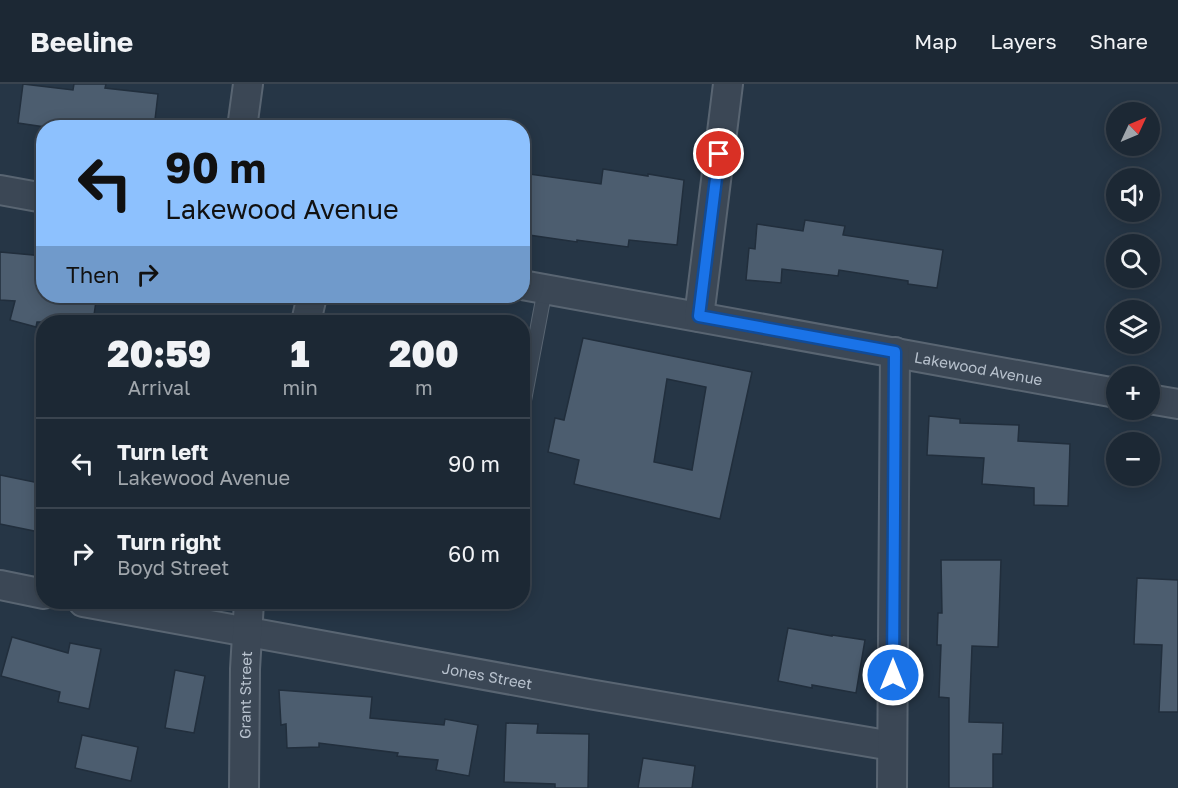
<!DOCTYPE html>
<meta charset="utf-8">
<style>
:root{--surface:#1c2834;--page:#293440;--text:#f1f3f6;--muted:#a0a6ac;--line:#3a444f}
body{margin:0;font-family:"Golos Text",sans-serif;background:var(--page);color:var(--text);height:100vh;display:flex;flex-direction:column;font-size:22px;white-space:nowrap}
*{box-sizing:border-box;margin:0}
p{font-size:20px;color:var(--muted)}
.icon{flex:none;width:33px;height:33px;fill:none;stroke:currentColor;stroke-width:2;stroke-linecap:round;stroke-linejoin:round}
.map{position:relative;flex:1;overflow:hidden}
.sheet{position:absolute;left:36px;top:231px;width:494px;height:294px;display:flex;flex-direction:column;background:var(--surface);border-radius:24px;box-shadow:0 3px 15px #0003,0 0 0 2px var(--line)}
.sheet>*{flex:none}
.banner{position:absolute;left:36px;top:36px;width:494px;height:183px;border-radius:24px;box-shadow:0 3px 15px #0003,0 0 0 2px var(--line);background:#8dc1fe;color:#111;overflow:hidden}
.needle{width:39px;rotate:46deg}
.controls{position:absolute;left:1106px;top:18px;display:grid;gap:12px}
.controls a{display:grid;place-items:center;width:54px;height:54px;border-radius:50%;background:var(--surface);box-shadow:0 3px 15px #0003,0 0 0 2px var(--line);font-size:30px}
.pin{position:absolute;display:grid;place-items:center;width:51px;height:51px;color:#fff;margin:-26px;border:3px solid #fff;border-radius:50%;box-shadow:0 2px 6px #0007}
.me{position:absolute;width:66px;margin:-33px;rotate:0deg;stroke-linejoin:round;filter:drop-shadow(0 0 4px #0008)}
.turn{display:flex;align-items:center;gap:21px;height:126px;padding:0 30px;font-size:27px}
.turn .icon{width:78px;height:78px;stroke-width:2.5}
.turn b{display:block;font-size:42px;line-height:51px}
.then{display:flex;align-items:center;height:57px;padding:0 30px;background:#0003;gap:12px;font-size:22px}
.eta{display:flex;justify-content:space-evenly;align-items:center;height:102px;text-align:center}
.eta b{font-size:36px;font-weight:800;line-height:42px}
ul{padding:0;list-style:none}
li{display:flex;align-items:center;gap:18px;height:90px;padding:0 30px;border-top:2px solid var(--line)}
li div{flex:1}
li b{display:block;font-size:22px}
li em{font-style:normal}
header{display:flex;align-items:center;gap:36px;box-sizing:border-box;height:84px;padding:0 30px;background:var(--surface);border-bottom:2px solid var(--line)}
header strong{font-size:28px}
nav{display:flex;gap:33px;margin-inline-start:auto;font-size:21px}
.map>svg:first-child{display:block}
.building{fill:#4c5d6f;stroke:#212e3c;stroke-width:1.5;fill-rule:evenodd}
.lines{fill:none;stroke-linecap:round;stroke-linejoin:round}
.service-casing{stroke:#596572;stroke-width:16}
.minor-casing{stroke:#596572;stroke-width:32}
.service{stroke:#3b4755;stroke-width:14}
.minor{stroke:#3b4755;stroke-width:28}
.route-casing{stroke:#114b97;stroke-width:15}
.route{stroke:#1a73e8;stroke-width:10}
.labels{text-anchor:middle;dominant-baseline:central;stroke-width:5;stroke-linejoin:round;paint-order:stroke}
.street-label{font-size:15px;fill:#b8c2ce;stroke:#1f2c3b}
</style>
<header>
<strong>Beeline</strong>
<nav><a>Map</a><a>Layers</a><a>Share</a></nav>
</header>
<div class="map">
<svg width="1178" height="704" viewBox="0 0 1178 704">
<rect width="100%" height="100%" fill="#263646"/>
<g class="building">
<path d="M 23,0 L 73,6 L 74,0 L 106,0 L 105,4 L 158,10 L 154,44 L 52,44 L 18,39 Z"/>
<path d="M 603,85 L 648,92 L 648,90 L 684,96 L 677,161 L 629,156 L 628,163 L 577,156 L 577,158 L 522,150 L 522,89 L 601,100 Z"/>
<path d="M 805,136 L 845,142 L 843,151 L 943,166 L 937,204 L 908,200 L 908,197 L 839,186 L 838,192 L 782,185 L 781,199 L 746,196 L 749,164 L 755,165 L 757,140 L 803,147 Z"/>
<path d="M 0,168 L 44,172 L 44,212 L 64,212 L 96,217 L 93,238 L 37,238 L 36,243 L 10,236 L 15,217 L 0,216 Z"/>
<path d="M 583,254 L 752,288 L 720,435 L 574,400 L 579,376 L 548,368 L 555,334 L 564,336 ZM 667,295 L 706,303 L 692,386 L 654,378 Z"/>
<path d="M 929,332 L 960,335 L 960,339 L 1019,341 L 1018,357 L 1070,360 L 1068,422 L 1034,421 L 1034,404 L 982,400 L 984,374 L 927,371 Z"/>
<path d="M 0,391 L 44,400 L 44,449 L 0,440 Z"/>
<path d="M 941,476 L 1001,476 L 998,563 L 972,562 L 969,638 L 1003,639 L 1002,670 L 993,670 L 993,704 L 949,704 L 949,614 L 939,613 L 941,561 L 937,561 L 938,529 L 942,529 Z"/>
<path d="M 1137,494 L 1178,496 L 1178,628 L 1159,628 L 1162,561 L 1134,560 Z"/>
<path d="M 788,544 L 832,552 L 832,551 L 865,556 L 856,609 L 812,601 L 812,604 L 778,597 Z"/>
<path d="M 12,553 L 68,569 L 70,559 L 101,565 L 89,625 L 58,618 L 60,608 L 1,592 Z"/>
<path d="M 175,586 L 205,592 L 194,649 L 165,644 Z"/>
<path d="M 279,606 L 372,613 L 370,634 L 444,641 L 445,635 L 478,641 L 469,692 L 436,686 L 438,676 L 397,672 L 398,669 L 319,659 L 319,663 L 287,664 L 286,640 L 281,641 Z"/>
<path d="M 506,639 L 538,640 L 537,649 L 589,650 L 588,704 L 555,704 L 555,700 L 504,698 Z"/>
<path d="M 82,651 L 138,663 L 131,697 L 75,684 Z"/>
<path d="M 643,674 L 695,682 L 692,704 L 638,704 Z"/>
</g>
<g class="lines">
<defs>
<path id="service" d="M 522,327 L 545,205"/>
<g id="minor">
<path d="M 242,44 L 248,0"/>
<path d="M 0,106 L 44,114"/>
<path id="s1" d="M 522,201 L 1116,309"/>
<path d="M 699,233 L 728,0"/>
<path d="M 306,238 L 312,212"/>
<path d="M 1149,315 L 1178,320"/>
<path d="M 0,501 L 44,510"/>
<path id="s2" d="M 83,518 L 589,610 L 892,662"/>
<path id="s3" d="M 244,704 L 245,585 L 249,518"/>
<path d="M 892,704 L 895,268"/>
</g>
</defs>
<use href="#service" class="service-casing"/>
<use href="#minor" class="minor-casing"/>
<use href="#service" class="service"/>
<use href="#minor" class="minor"/>
</g>
<g class="lines">
<defs>
<path id="route" d="M 719,70 L 699,232 L 895,268 L 893,591"/>
</defs>
<use href="#route" class="route-casing"/>
<use href="#route" class="route"/>
</g>
<g class="labels">
<g class="street-label">
<text stroke="none"><textPath href="#s1" startOffset="464">Lakewood Avenue</textPath></text>
<text stroke="none"><textPath href="#s2" startOffset="411">Jones Street</textPath></text>
<text stroke="none"><textPath href="#s3" startOffset="93">Grant Street</textPath></text>
</g>
</g>
</svg>
<div class="controls">
<a><svg class="needle" viewBox="-14 -14 28 28"><path d="M0-13l5 13h-10z" fill="#e53935"/><path d="M0 13l5-13h-10z" fill="#a0a6ac"/></svg></a>
<a><svg class="icon" aria-label="sound" viewBox="0 0 24 24"><path d="M4 9h4l5-4v14l-5-4H4zM17 9q2 3 0 6"/></svg></a>
<a><svg class="icon" aria-label="search" viewBox="0 0 24 24"><circle cx="10" cy="10" r="6"/><path d="M15 15l6 6"/></svg></a>
<a><svg class="icon" aria-label="layers" viewBox="0 0 24 24"><path d="M12 4l9 5-9 5-9-5zM3 14l9 5 9-5"/></svg></a>
<a>+</a>
<a>−</a>
</div>
<div class="pin" style="left:719px;top:70px;background:#d93025"><svg class="icon" aria-label="arrive" viewBox="0 0 24 24"><path d="M6 21V4h12l-3 4 3 4H6"/></svg></div>
<svg class="me" style="left:893px;top:591px" viewBox="-20 -20 40 40"><circle r="17" fill="#1a73e8" stroke="#fff" stroke-width="3"/><path d="M0-11L8 9 0 5-8 9z" fill="#fff"/></svg>
<div class="banner">
<div class="turn"><svg class="icon" aria-label="left" viewBox="0 0 24 24"><path d="M17 20v-9H6M10 6l-5 5 5 5"/></svg><div><b>90 m</b>Lakewood Avenue</div></div>
<div class="then">Then<svg class="icon" aria-label="right" viewBox="0 0 24 24"><path d="M7 20v-9h11M14 6l5 5-5 5"/></svg></div>
</div>
<section class="sheet">
<div class="eta">
<div><b>20:59</b><p>Arrival</p></div>
<div><b>1</b><p>min</p></div>
<div><b>200</b><p>m</p></div>
</div>
<ul>
<li><svg class="icon" aria-label="left" viewBox="0 0 24 24"><path d="M17 20v-9H6M10 6l-5 5 5 5"/></svg><div><b>Turn left</b><p>Lakewood Avenue</p></div><em>90 m</em></li>
<li><svg class="icon" aria-label="right" viewBox="0 0 24 24"><path d="M7 20v-9h11M14 6l5 5-5 5"/></svg><div><b>Turn right</b><p>Boyd Street</p></div><em>60 m</em></li>
</ul>
</section>
</div>
